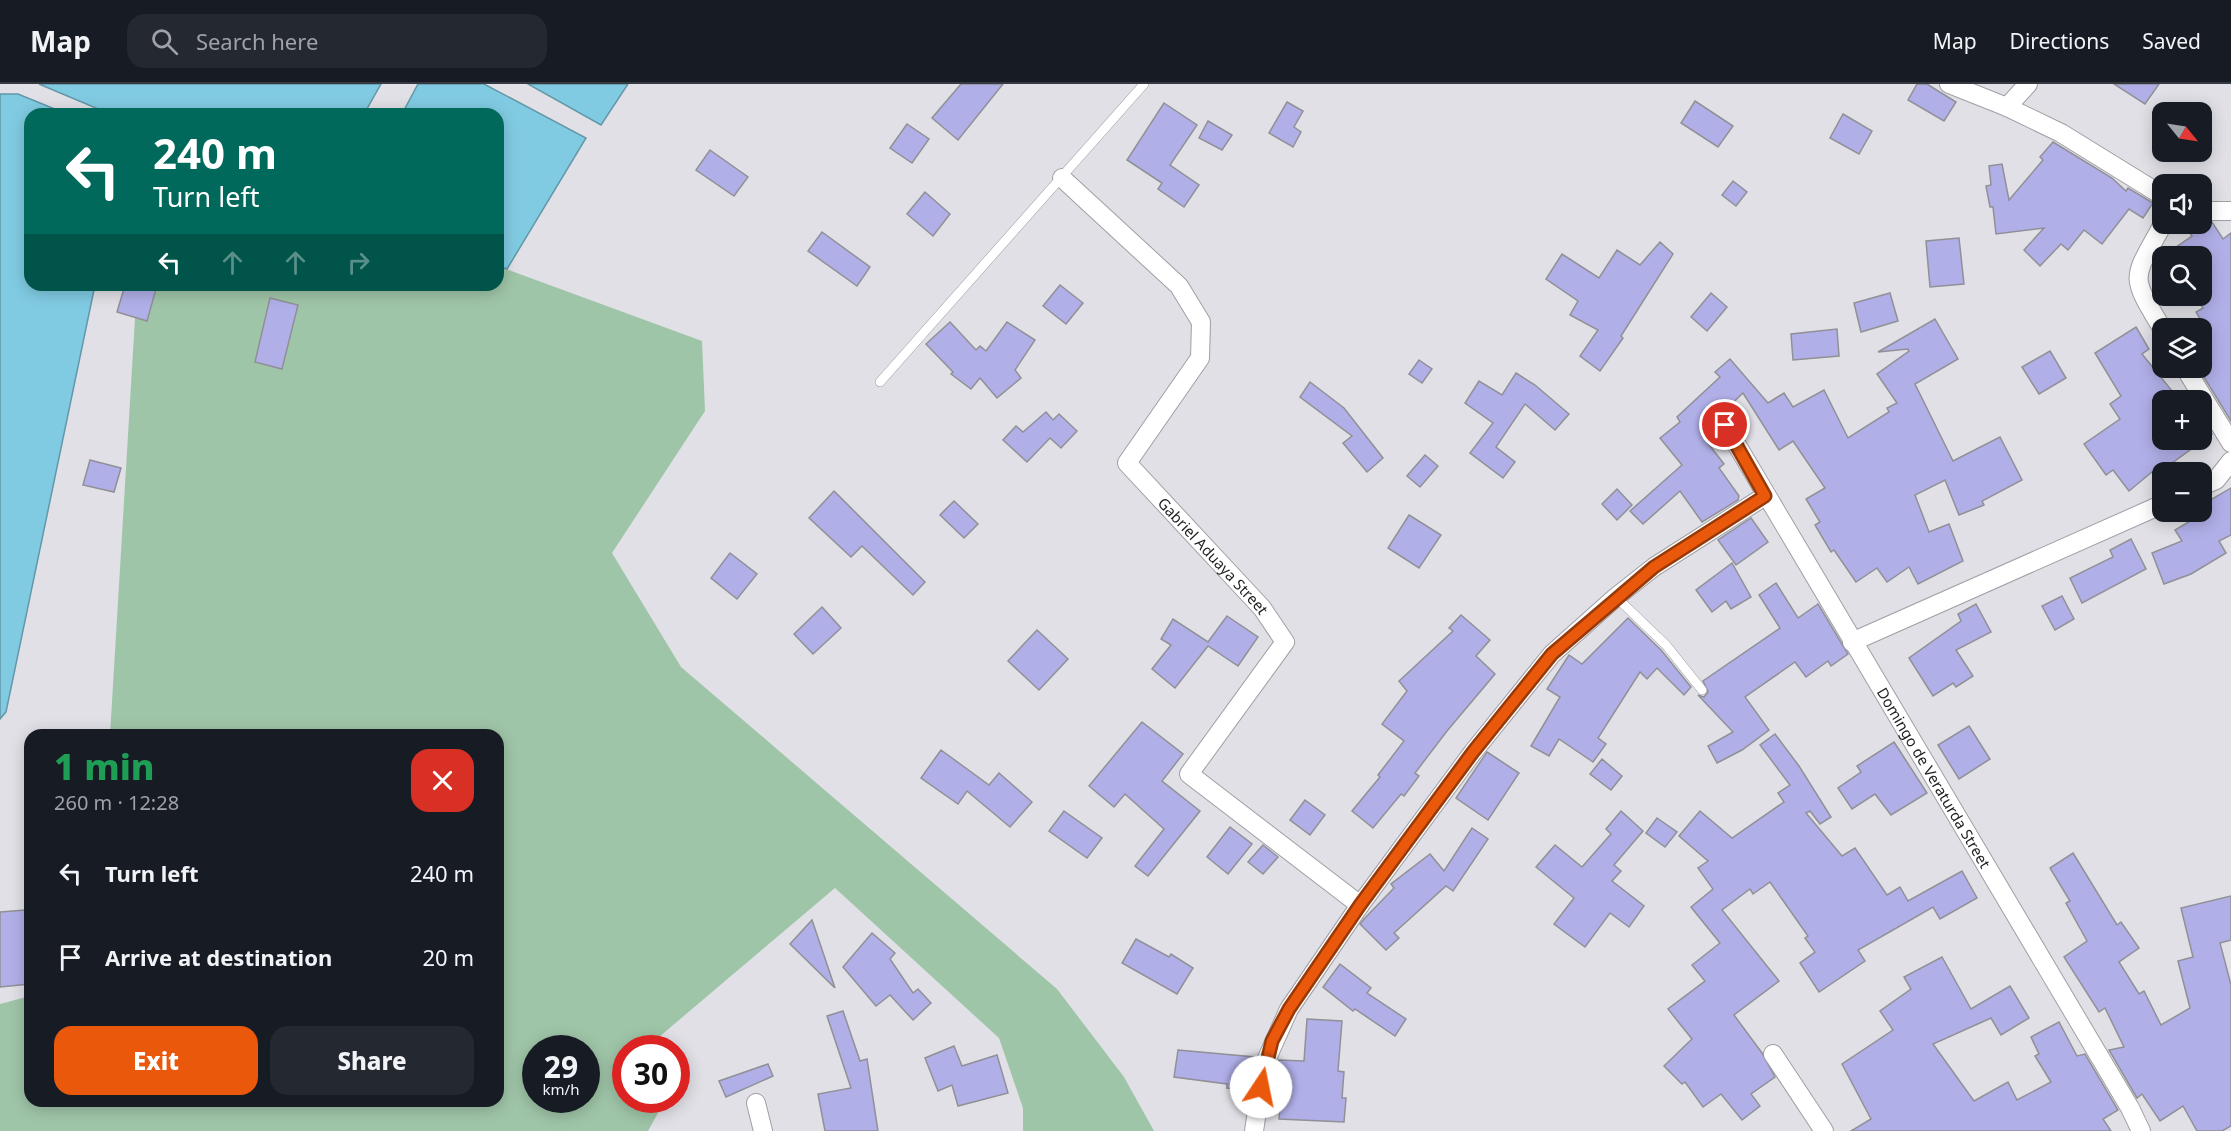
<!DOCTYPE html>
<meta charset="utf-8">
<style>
:root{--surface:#171b24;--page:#242831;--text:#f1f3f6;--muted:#9ea1a6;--line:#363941;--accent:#ea580c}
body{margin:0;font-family:"Noto Sans",sans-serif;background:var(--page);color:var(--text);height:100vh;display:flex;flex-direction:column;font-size:22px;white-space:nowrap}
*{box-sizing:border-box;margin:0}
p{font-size:20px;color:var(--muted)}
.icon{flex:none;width:33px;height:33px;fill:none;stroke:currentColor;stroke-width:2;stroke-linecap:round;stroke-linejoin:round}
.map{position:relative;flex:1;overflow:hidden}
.sheet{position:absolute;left:24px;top:645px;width:480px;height:378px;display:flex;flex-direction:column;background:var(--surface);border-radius:18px;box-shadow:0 3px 15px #0003}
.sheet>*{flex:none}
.guide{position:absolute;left:24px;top:24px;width:480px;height:183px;border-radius:18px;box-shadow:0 3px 15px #0003;background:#00695c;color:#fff;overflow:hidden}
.needle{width:39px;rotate:120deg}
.buttons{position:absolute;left:2152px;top:18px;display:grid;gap:12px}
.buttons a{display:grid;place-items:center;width:60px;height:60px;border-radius:12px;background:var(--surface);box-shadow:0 3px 15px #0003;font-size:30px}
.speed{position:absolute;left:522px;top:951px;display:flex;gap:12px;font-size:30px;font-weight:700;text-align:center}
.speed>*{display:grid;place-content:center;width:78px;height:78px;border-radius:50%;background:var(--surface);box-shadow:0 3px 15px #0003;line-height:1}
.speed small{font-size:15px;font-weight:400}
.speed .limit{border:9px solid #d22;background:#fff;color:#111}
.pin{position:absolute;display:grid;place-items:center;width:51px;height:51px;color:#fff;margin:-26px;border:3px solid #fff;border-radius:50%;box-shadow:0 2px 6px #0007}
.me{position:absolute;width:66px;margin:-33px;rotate:11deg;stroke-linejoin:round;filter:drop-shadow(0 0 4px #0008)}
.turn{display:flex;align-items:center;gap:21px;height:126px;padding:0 30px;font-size:27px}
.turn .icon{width:78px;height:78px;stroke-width:2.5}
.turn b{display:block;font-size:42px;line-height:51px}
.lanes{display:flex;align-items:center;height:57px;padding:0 30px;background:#0003;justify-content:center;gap:30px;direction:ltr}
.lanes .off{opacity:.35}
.round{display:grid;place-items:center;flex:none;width:63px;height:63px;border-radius:18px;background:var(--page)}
.headline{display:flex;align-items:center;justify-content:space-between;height:102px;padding:0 30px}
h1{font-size:36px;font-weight:800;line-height:45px;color:#1e9e55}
.button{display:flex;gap:12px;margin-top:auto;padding:12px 30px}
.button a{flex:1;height:69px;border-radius:18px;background:var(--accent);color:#fff;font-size:24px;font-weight:800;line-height:69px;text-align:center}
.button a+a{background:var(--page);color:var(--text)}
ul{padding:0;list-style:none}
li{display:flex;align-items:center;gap:18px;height:84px;padding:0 30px}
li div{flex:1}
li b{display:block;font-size:22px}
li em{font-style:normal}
header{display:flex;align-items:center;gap:36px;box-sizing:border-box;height:84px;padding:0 30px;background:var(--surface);border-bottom:2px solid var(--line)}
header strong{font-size:28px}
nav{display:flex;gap:33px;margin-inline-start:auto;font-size:21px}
.search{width:420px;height:54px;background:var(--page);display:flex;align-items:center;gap:15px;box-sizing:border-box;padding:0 21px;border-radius:18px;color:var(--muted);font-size:22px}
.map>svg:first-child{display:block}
.green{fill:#9fc5a8;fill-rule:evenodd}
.water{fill:#81cbe2;stroke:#6397a8;stroke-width:1.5}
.building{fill:#b0afe8;stroke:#909096;stroke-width:1.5}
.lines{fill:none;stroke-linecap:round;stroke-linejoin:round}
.service-casing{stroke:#9f9fa4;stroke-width:10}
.minor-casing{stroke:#9f9fa4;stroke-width:20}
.service{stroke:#fff;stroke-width:9}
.minor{stroke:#fff;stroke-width:18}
.route-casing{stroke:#983908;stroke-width:15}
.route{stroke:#ea580c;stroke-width:10}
.labels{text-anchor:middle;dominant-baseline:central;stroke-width:4.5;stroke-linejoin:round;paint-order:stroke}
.street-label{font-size:15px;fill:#1e1e20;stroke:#e0e0e6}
</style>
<header>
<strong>Map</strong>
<div class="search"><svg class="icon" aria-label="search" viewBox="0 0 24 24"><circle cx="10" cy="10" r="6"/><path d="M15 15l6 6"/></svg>Search here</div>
<nav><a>Map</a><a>Directions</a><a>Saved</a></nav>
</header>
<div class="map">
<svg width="2231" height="1047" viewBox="0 0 2231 1047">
<rect width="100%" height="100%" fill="#e0e0e6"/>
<path class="green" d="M 498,182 L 702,257 L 705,327 L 612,469 L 681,583 L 1057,905 L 1124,993 L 1154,1047 L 1023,1047 L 1023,1024 L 999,954 L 835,804 L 646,964 L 626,964 L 626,1016 L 663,1016 L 664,1018 L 648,1047 L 0,1047 L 0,920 L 30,912 L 30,1017 L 498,1017 L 498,651 L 110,651 L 137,201 L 498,201 ZM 536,964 L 586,964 L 586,1016 L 536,1016 Z"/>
<g class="water">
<path d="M 39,0 L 381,0 L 364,30 L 110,30 Z"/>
<path d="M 418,0 L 484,0 L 586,54 L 507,185 L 498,182 L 498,30 L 402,30 Z"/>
<path d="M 528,0 L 628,0 L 601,41 Z"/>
<path d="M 0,10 L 18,10 L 67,30 L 30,30 L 30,201 L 95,201 L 6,628 L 0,635 Z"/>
</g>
<g class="building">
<path d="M 961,0 L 1003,0 L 958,56 L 932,34 Z"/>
<path d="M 1917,0 L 1927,0 L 1956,18 L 1944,37 L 1908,16 Z"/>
<path d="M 2114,0 L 2159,0 L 2145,20 Z"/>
<path d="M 1695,17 L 1733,42 L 1718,63 L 1681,39 Z"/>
<path d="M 1287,18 L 1303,27 L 1294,43 L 1301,48 L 1293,63 L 1269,49 Z"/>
<path d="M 1164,19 L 1197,41 L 1170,81 L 1199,101 L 1184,123 L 1158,105 L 1162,99 L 1127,76 Z"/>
<path d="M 1843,30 L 1872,47 L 1859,70 L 1830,54 Z"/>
<path d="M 1208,37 L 1232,51 L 1222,66 L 1199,54 Z"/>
<path d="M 907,40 L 929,55 L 912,79 L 890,64 Z"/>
<path d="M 2053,58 L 2112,94 L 2126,107 L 2128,104 L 2153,119 L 2143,134 L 2129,125 L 2102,160 L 2084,146 L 2068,166 L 2061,160 L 2040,182 L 2024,166 L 2044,144 L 1996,150 L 1993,123 L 1990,123 L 1986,102 L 1991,101 L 1989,82 L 2002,80 L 2009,116 L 2043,76 L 2040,73 Z"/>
<path d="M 710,66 L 748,93 L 734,112 L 696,86 Z"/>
<path d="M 1733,97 L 1747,108 L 1736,122 L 1722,111 Z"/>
<path d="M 925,108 L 950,130 L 933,152 L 907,130 Z"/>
<path d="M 2206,138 L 2212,138 L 2223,155 L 2231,149 L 2231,337 L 2202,290 L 2202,238 L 2196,228 L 2203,224 L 2195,212 L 2202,212 L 2202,172 L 2163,172 L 2192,152 L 2189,148 Z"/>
<path d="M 822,148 L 870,183 L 857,202 L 808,167 Z"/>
<path d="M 1959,154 L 1964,200 L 1930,203 L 1926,157 Z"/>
<path d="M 1660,158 L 1673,170 L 1621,252 L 1623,254 L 1600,287 L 1580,272 L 1598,246 L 1570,231 L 1578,217 L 1546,195 L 1562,170 L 1599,194 L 1617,166 L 1640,181 Z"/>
<path d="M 125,201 L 156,205 L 147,237 L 117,228 Z"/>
<path d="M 1060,201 L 1083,219 L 1066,240 L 1043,222 Z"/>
<path d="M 1711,209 L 1727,223 L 1707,247 L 1691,233 Z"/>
<path d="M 1890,209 L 1898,237 L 1861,248 L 1854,219 Z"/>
<path d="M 270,214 L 298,221 L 282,285 L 255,278 Z"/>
<path d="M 1935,235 L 1958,275 L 1915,300 L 1953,377 L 2000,353 L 2022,396 L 1982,417 L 1984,421 L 1959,431 L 1945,396 L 1915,411 L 1929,448 L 1949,440 L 1963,477 L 1918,500 L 1909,483 L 1887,498 L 1877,484 L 1856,498 L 1834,466 L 1831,468 L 1815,441 L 1820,438 L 1806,415 L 1825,404 L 1793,357 L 1779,366 L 1743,309 L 1708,343 L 1715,351 L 1707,358 L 1724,380 L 1719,384 L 1739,412 L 1738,416 L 1702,438 L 1680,407 L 1643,440 L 1630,427 L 1682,381 L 1660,354 L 1680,338 L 1677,333 L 1720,293 L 1715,288 L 1730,275 L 1768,319 L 1784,309 L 1793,323 L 1824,306 L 1848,354 L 1889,328 L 1887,324 L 1897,319 L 1877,290 L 1909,267 L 1908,265 L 1878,268 Z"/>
<path d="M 950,238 L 976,266 L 980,262 L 986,267 L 1007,238 L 1035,256 L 1015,286 L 1021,294 L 997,314 L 980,294 L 971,305 L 951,290 L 953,288 L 926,260 Z"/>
<path d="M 2136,243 L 2149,265 L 2142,270 L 2177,313 L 2173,316 L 2163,316 L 2163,324 L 2153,333 L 2163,347 L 2163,356 L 2202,356 L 2202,333 L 2212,350 L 2161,387 L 2158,383 L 2129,407 L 2113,386 L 2106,391 L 2084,360 L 2120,335 L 2110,320 L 2121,312 L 2095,269 Z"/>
<path d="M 1837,245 L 1839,272 L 1793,276 L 1791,250 Z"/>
<path d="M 2050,267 L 2066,294 L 2039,310 L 2022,283 Z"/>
<path d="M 1419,276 L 1432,285 L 1422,299 L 1409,290 Z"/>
<path d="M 1516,289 L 1535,301 L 1569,330 L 1555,346 L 1525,320 L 1496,363 L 1515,378 L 1503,394 L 1470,369 L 1493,339 L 1465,319 L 1479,297 L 1502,311 Z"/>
<path d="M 1310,298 L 1344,324 L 1383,374 L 1367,388 L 1343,359 L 1352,352 L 1300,313 Z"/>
<path d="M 1046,328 L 1053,336 L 1059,330 L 1077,347 L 1061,364 L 1050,354 L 1027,378 L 1003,356 L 1016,342 L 1023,348 Z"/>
<path d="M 1425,371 L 1438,382 L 1420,403 L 1407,392 Z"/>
<path d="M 90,376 L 121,384 L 114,408 L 83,401 Z"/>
<path d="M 2231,404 L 2231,451 L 2219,457 L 2226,469 L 2191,490 L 2164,500 L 2152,469 L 2182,457 L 2175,446 L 2209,426 L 2205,419 Z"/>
<path d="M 1617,405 L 1632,421 L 1617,436 L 1602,420 Z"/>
<path d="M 834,407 L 925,498 L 913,511 L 862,462 L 851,473 L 809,434 Z"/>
<path d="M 954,417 L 978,440 L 964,454 L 940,431 Z"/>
<path d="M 1409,431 L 1441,451 L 1419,484 L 1388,464 Z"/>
<path d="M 1751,434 L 1768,458 L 1736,481 L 1718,456 Z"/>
<path d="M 2131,455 L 2146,485 L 2082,519 L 2070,494 L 2113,473 L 2110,466 Z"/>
<path d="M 730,469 L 757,490 L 737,515 L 711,494 Z"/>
<path d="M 1732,479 L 1751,513 L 1731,525 L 1726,517 L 1712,528 L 1696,506 Z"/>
<path d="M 1776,499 L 1798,534 L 1818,520 L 1848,570 L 1831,582 L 1828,577 L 1806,593 L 1795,578 L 1745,613 L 1769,646 L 1742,666 L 1717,679 L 1708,662 L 1733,648 L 1698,611 L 1704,613 L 1708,608 L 1703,597 L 1780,544 L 1759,511 Z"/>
<path d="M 2062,512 L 2074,535 L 2055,546 L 2042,522 Z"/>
<path d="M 1976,520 L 1991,548 L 1956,566 L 1973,592 L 1956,603 L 1953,599 L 1933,612 L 1909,574 L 1961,537 L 1958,530 Z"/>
<path d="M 822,523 L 841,544 L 813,570 L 794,550 Z"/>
<path d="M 1461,531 L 1490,556 L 1476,572 L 1495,590 L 1447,647 L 1415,689 L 1419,692 L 1404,712 L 1401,710 L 1373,744 L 1352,727 L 1380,693 L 1378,691 L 1404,657 L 1382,640 L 1407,607 L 1399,597 L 1453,547 L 1449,544 Z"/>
<path d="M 1227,532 L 1258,553 L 1238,582 L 1208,562 L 1175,604 L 1152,585 L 1171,561 L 1161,555 L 1173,535 L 1208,558 Z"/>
<path d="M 1628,534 L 1661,566 L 1691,603 L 1684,611 L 1657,584 L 1647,595 L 1640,588 L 1598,654 L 1606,660 L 1593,678 L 1559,655 L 1549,672 L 1531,662 L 1560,613 L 1547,605 L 1569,571 L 1582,580 Z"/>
<path d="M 1037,546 L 1068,575 L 1039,606 L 1008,577 Z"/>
<path d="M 1142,638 L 1183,670 L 1162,697 L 1200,727 L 1148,792 L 1135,782 L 1164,745 L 1125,710 L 1114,723 L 1089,702 Z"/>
<path d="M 1969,642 L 1990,675 L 1959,695 L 1938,661 Z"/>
<path d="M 1775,650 L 1799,682 L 1831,733 L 1820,740 L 1810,727 L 1806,729 L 1842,772 L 1855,764 L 1887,811 L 1900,803 L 1908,817 L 1962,787 L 1977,814 L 1940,835 L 1933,823 L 1858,866 L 1865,877 L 1819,908 L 1800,879 L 1815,868 L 1805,854 L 1808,852 L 1770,798 L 1753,810 L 1750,805 L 1722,826 L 1779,897 L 1734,931 L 1762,969 L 1775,993 L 1751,1010 L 1760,1022 L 1742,1036 L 1721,1010 L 1703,1023 L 1685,998 L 1682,1000 L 1664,982 L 1692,955 L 1668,925 L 1705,897 L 1692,881 L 1720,859 L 1691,823 L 1713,805 L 1698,784 L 1708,777 L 1679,752 L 1700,727 L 1732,754 L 1784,718 L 1778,709 L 1790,701 L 1760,661 Z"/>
<path d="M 1894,658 L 1927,709 L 1891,731 L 1875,710 L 1852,725 L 1838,704 L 1861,688 L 1857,682 Z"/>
<path d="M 941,666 L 989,701 L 999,689 L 1032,718 L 1010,743 L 967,707 L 958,720 L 921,694 Z"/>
<path d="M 1487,668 L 1519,689 L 1488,736 L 1456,714 Z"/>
<path d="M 1602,675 L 1622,692 L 1611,706 L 1590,690 Z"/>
<path d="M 1305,716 L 1325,731 L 1310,751 L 1290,736 Z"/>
<path d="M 1064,727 L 1102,754 L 1087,774 L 1049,747 Z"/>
<path d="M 1621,727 L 1643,747 L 1614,781 L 1621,787 L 1612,797 L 1644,822 L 1629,843 L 1610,829 L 1585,863 L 1554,840 L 1574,814 L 1536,783 L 1555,761 L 1582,783 L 1611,750 L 1606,745 Z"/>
<path d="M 1657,734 L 1677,748 L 1665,763 L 1646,749 Z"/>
<path d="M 1230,743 L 1252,760 L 1228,790 L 1207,773 Z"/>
<path d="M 1472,744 L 1488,755 L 1453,807 L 1446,802 L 1394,849 L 1399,854 L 1386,866 L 1360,840 L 1364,835 L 1394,804 L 1391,800 L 1430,770 L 1444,787 Z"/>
<path d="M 1263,761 L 1278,773 L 1263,790 L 1248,778 Z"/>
<path d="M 2073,769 L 2117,841 L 2121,838 L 2139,864 L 2119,878 L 2139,910 L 2144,907 L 2161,941 L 2190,924 L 2178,877 L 2193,873 L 2181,824 L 2231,812 L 2231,856 L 2220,859 L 2231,901 L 2231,1042 L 2222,1047 L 2197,1047 L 2183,1022 L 2160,1037 L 2142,1010 L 2137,1014 L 2109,966 L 2124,963 L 2105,924 L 2099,928 L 2064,873 L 2087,857 L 2066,819 L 2070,817 L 2050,784 Z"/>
<path d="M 25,826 L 28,863 L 30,863 L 30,900 L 0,903 L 0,828 Z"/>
<path d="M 812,836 L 835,904 L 790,860 Z"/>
<path d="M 872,849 L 895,869 L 890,875 L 913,909 L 918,905 L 931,919 L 913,936 L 890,911 L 876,922 L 843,883 Z"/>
<path d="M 1136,855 L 1169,873 L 1171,870 L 1193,884 L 1177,910 L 1122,879 Z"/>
<path d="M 1942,873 L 1971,925 L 2010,902 L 2029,934 L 2001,951 L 1991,934 L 1933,960 L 1974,1017 L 2008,998 L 2017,1016 L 2051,998 L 2035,972 L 2039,970 L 2031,953 L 2059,938 L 2077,972 L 2085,970 L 2118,1026 L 2103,1035 L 2111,1047 L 1851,1047 L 1871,1035 L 1842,980 L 1893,946 L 1880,927 L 1911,905 L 1904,893 Z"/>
<path d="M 1340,880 L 1371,904 L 1367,909 L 1406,935 L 1395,952 L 1355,925 L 1353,927 L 1323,903 Z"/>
<path d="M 843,927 L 860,977 L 867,975 L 878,1047 L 825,1047 L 818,1010 L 851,1004 L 827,932 Z"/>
<path d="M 1307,935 L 1342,937 L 1338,987 L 1344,988 L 1342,1014 L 1346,1014 L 1344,1038 L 1279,1035 L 1281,1009 L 1271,1008 L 1275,984 L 1279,976 L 1304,977 Z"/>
<path d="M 954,962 L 962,982 L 997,971 L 1008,1009 L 958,1022 L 952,1001 L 938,1007 L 925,974 Z"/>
<path d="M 1178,966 L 1255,973 L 1249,1006 L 1227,1004 L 1227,1000 L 1174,993 Z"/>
<path d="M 768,980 L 773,992 L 726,1013 L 719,997 Z"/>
</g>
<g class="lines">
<defs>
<g id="service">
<path d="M 880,298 L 1144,0"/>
<path d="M 1616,513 L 1666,561 L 1702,606"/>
</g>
<g id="minor">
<path d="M 1949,0 L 2007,23 L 2061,49 L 2163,112"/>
<path d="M 2007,23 L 2028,0"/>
<path id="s1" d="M 1062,94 L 1179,202 L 1201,238 L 1200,274 L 1127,379 L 1262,524 L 1285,558 L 1189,690 L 1360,821"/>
<path d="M 2202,127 L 2231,127"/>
<path d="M 2163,246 C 2129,189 2132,197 2163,140"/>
<path d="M 2185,284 L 2231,359"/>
<path id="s2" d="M 1725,341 L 2130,1024 L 2141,1047"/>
<path d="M 2202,402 L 2216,396 L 2231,377"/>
<path d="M 1852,558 L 2163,420"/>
<path d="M 1773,970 L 1824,1047"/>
<path d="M 756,1019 L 763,1047"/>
<path d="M 1254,1047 L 1264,981 L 1289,925 L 1360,821 L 1473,668 L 1552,570 L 1616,513 L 1654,483 L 1765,412"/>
</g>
</defs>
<use href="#service" class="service-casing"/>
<use href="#minor" class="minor-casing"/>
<use href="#service" class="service"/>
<use href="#minor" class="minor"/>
</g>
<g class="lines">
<defs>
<path id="route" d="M 1261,1003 L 1272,957 L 1289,925 L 1360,821 L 1473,668 L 1552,570 L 1654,483 L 1765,412 L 1725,341"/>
</defs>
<use href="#route" class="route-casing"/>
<use href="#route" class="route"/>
</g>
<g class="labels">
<g class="street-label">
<text stroke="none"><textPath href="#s1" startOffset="492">Gabriel Aduaya Street</textPath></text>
<text stroke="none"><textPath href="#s2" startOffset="410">Domingo de Veraturda Street</textPath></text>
</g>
</g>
</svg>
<div class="buttons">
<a><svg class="needle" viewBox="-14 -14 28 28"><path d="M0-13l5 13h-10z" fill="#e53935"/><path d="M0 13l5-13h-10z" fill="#9ea1a6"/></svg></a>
<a><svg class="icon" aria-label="sound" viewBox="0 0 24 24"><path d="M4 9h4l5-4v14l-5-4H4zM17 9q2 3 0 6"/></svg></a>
<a><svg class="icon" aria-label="search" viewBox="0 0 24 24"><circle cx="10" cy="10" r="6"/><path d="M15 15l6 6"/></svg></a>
<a><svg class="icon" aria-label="layers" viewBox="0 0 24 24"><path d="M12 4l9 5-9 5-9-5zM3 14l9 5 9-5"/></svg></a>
<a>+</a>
<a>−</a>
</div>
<div class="speed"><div>29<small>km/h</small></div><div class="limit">30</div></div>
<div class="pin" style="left:1725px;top:341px;background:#d93025"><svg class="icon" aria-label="arrive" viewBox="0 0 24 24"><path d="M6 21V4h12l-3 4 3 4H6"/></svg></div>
<svg class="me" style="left:1261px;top:1003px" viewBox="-20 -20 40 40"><circle r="19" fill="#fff"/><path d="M0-13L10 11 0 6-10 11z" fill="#ea580c"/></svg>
<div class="guide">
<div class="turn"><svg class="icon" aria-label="left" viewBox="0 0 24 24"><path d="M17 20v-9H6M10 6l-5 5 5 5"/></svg><div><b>240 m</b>Turn left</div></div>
<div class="lanes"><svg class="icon" aria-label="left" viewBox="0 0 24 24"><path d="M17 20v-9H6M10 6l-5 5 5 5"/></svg><svg class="icon off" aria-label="ahead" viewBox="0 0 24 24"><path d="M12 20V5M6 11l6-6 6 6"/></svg><svg class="icon off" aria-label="ahead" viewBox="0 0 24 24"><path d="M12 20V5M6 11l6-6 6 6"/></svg><svg class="icon off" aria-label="right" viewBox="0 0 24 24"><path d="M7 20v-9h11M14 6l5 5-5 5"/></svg></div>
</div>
<section class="sheet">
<div class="headline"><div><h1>1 min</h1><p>260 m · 12:28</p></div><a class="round" style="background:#d93025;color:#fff"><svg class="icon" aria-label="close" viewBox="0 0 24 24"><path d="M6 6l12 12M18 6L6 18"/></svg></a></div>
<ul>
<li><svg class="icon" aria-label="left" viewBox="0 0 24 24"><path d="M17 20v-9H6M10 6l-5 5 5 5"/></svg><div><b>Turn left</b></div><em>240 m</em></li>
<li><svg class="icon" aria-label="arrive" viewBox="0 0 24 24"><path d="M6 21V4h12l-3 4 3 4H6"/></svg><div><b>Arrive at destination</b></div><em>20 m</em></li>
</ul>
<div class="button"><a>Exit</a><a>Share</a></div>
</section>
</div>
